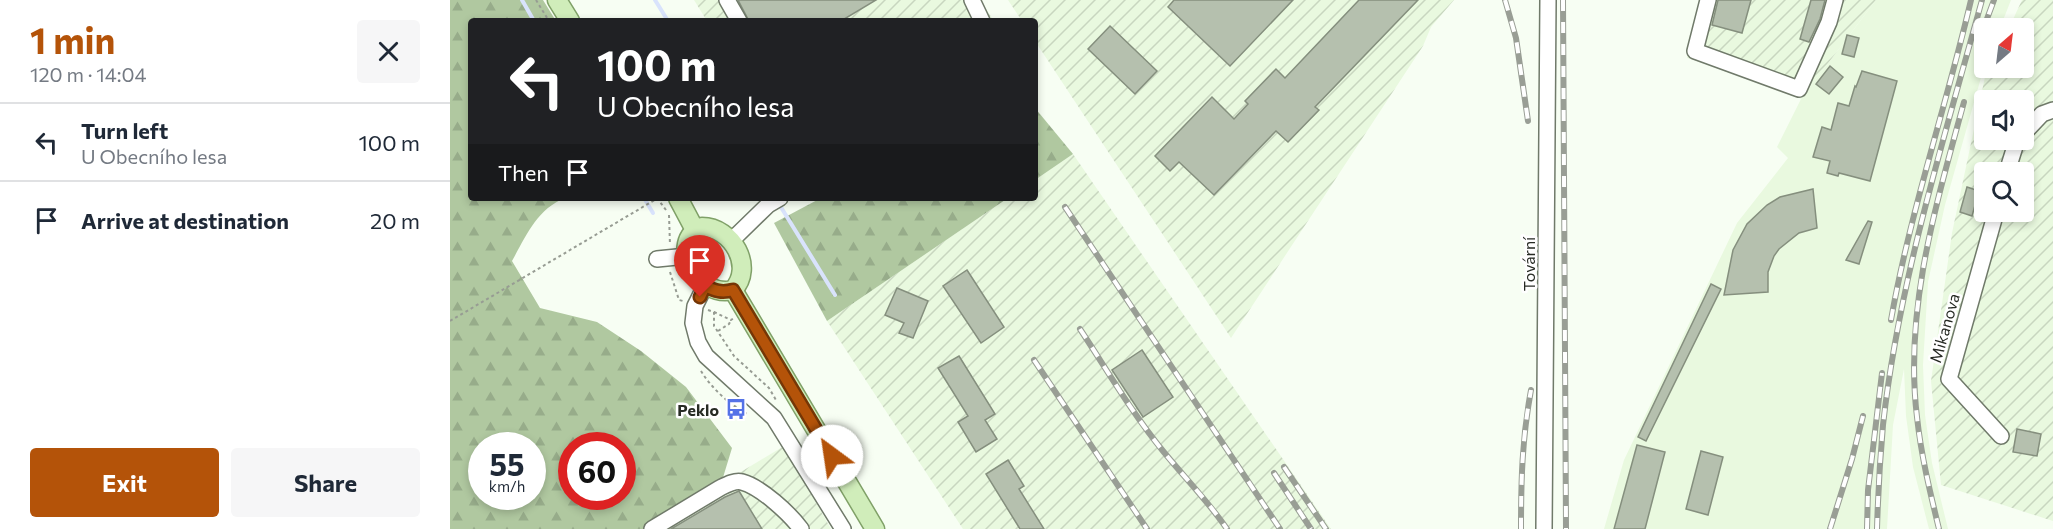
<!DOCTYPE html>
<meta charset="utf-8">
<style>
:root{--surface:#fff;--page:#f6f6f7;--text:#1f2937;--muted:#747a83;--line:#e0e1e3;--accent:#b45309}
body{margin:0;font-family:Commissioner,sans-serif;background:var(--page);color:var(--text);height:100vh;display:flex;flex-direction:column;font-size:22px;white-space:nowrap}
*{box-sizing:border-box;margin:0}
p{font-size:20px;color:var(--muted)}
.icon{flex:none;width:33px;height:33px;fill:none;stroke:currentColor;stroke-width:2;stroke-linecap:round;stroke-linejoin:round}
.map{position:relative;flex:1;overflow:hidden}
.side{display:flex;flex-direction:column;background:var(--surface);width:450px}
.side>*{flex:none}
.banner{position:absolute;left:18px;top:18px;width:570px;height:183px;border-radius:6px;box-shadow:0 3px 9px #0003;background:#202124;color:#fff;overflow:hidden}
.needle{width:39px;rotate:28deg}
.controls{position:absolute;left:1524px;top:18px;display:grid;gap:12px}
.controls a{display:grid;place-items:center;width:60px;height:60px;border-radius:6px;background:var(--surface);box-shadow:0 3px 9px #0003;font-size:30px}
.speed{position:absolute;left:18px;top:432px;display:flex;gap:12px;font-size:30px;font-weight:700;text-align:center}
.speed>*{display:grid;place-content:center;width:78px;height:78px;border-radius:50%;background:var(--surface);box-shadow:0 3px 9px #0003;line-height:1}
.speed small{font-size:15px;font-weight:400}
.speed .limit{border:9px solid #d22;background:#fff;color:#111}
.pin{position:absolute;display:grid;place-items:center;width:51px;height:51px;color:#fff;margin:-62px -26px;border-radius:50% 50% 50% 0;rotate:-45deg;box-shadow:0 0 6px #0007}
.pin .icon{rotate:45deg}
.me{position:absolute;width:66px;margin:-33px;rotate:329deg;stroke-linejoin:round;filter:drop-shadow(0 0 4px #0008)}
.turn{display:flex;align-items:center;gap:21px;height:126px;padding:0 30px;font-size:27px}
.turn .icon{width:78px;height:78px;stroke-width:2.5}
.turn b{display:block;font-size:42px;line-height:51px}
.then{display:flex;align-items:center;height:57px;padding:0 30px;background:#0003;gap:12px;font-size:22px}
.round{display:grid;place-items:center;flex:none;width:63px;height:63px;border-radius:6px;background:var(--page)}
.overview{display:flex;align-items:center;justify-content:space-between;height:102px;padding:0 30px}
h1{font-size:36px;font-weight:700;line-height:45px;color:var(--accent)}
.button{display:flex;gap:12px;margin-top:auto;padding:12px 30px}
.button a{flex:1;height:69px;border-radius:6px;background:var(--accent);color:#fff;font-size:24px;font-weight:700;line-height:69px;text-align:center}
.button a+a{background:var(--page);color:var(--text)}
ul{padding:0;list-style:none}
li{display:flex;align-items:center;gap:18px;height:78px;padding:0 30px;border-top:2px solid var(--line)}
li div{flex:1}
li b{display:block;font-size:22px}
li em{font-style:normal}
main{display:flex;flex:1;min-height:0}
.map>svg:first-child{display:block}
.built{fill:#e9f9df}
.industrial{fill:url(#industrial-furrows);fill-rule:evenodd}
.forest{fill:url(#forest-firs);fill-rule:evenodd}
.lines{fill:none;stroke-linecap:round;stroke-linejoin:round}
.stream{stroke:#d9e3fc;stroke-width:4}
.building{fill:#b5c0ae;stroke:#858f7e;stroke-width:1.5}
.minor-casing{stroke:#707a6a;stroke-width:18}
.major-casing{stroke:#80a168;stroke-width:21}
.path{stroke:#979c93;stroke-width:2;stroke-dasharray:3 3;stroke-linecap:butt}
.minor{stroke:#fff;stroke-width:15}
.major{stroke:#d0edba;stroke-width:18}
.rail-casing{stroke:#999e95;stroke-width:6}
.rail{stroke:#fff;stroke-width:4;stroke-dasharray:11;stroke-linecap:butt}
.route-casing{stroke:#753606;stroke-width:15}
.route{stroke:#b45309;stroke-width:10}
.labels{text-anchor:middle;dominant-baseline:central;stroke-width:5;stroke-linejoin:round;paint-order:stroke}
.street-label{font-size:16px;fill:#272b24;stroke:#fff}
.poi-label{font-size:16px;font-weight:bold;fill:#272b24;stroke:#fff;text-anchor:end}
</style>
<main>
<section class="side">
<div class="overview"><div><h1>1 min</h1><p>120 m · 14:04</p></div><a class="round"><svg class="icon" aria-label="close" viewBox="0 0 24 24"><path d="M6 6l12 12M18 6L6 18"/></svg></a></div>
<ul>
<li><svg class="icon" aria-label="left" viewBox="0 0 24 24"><path d="M17 20v-9H6M10 6l-5 5 5 5"/></svg><div><b>Turn left</b><p>U Obecního lesa</p></div><em>100 m</em></li>
<li><svg class="icon" aria-label="arrive" viewBox="0 0 24 24"><path d="M6 21V4h12l-3 4 3 4H6"/></svg><div><b>Arrive at destination</b></div><em>20 m</em></li>
</ul>
<div class="button"><a>Exit</a><a>Share</a></div>
</section>
<div class="map">
<svg width="1603" height="529" viewBox="0 0 1603 529">
<defs>
<pattern id="industrial-furrows" width="10" height="10" patternUnits="userSpaceOnUse" patternTransform="scale(1.5)"><rect width="10" height="10" fill="#e9f9df"/><path d="M-1 1l2-2M0 10L10 0M9 11l2-2" fill="none" stroke="#c8d6bf"/></pattern>
<pattern id="forest-firs" width="22" height="20" patternUnits="userSpaceOnUse" patternTransform="scale(1.5)"><rect width="22" height="20" fill="#b0c8a0"/><path d="M5 1l3.5 6h-7zM16 11l3.5 6h-7z" fill="#97ac8a"/></pattern>
</defs>
<rect width="100%" height="100%" fill="#f7fef3"/>
<path class="built" d="M 1426,0 L 1561,0 L 1550,28 L 1534,28 L 1534,67 L 1495,205 L 1478,282 L 1473,365 L 1475,415 L 1482,463 L 1498,529 L 1479,529 L 1463,467 L 1456,416 L 1454,369 L 1443,425 L 1437,529 L 1154,529 L 1174,460 L 1287,223 L 1338,158 L 1327,147 L 1351,99 Z"/>
<g class="industrial">
<path d="M 244,0 L 530,0 L 544,21 L 257,21 Z"/>
<path d="M 558,0 L 1004,0 L 981,27 L 973,46 L 781,338 L 585,41 L 585,21 L 572,21 Z"/>
<path d="M 1251,0 L 1426,0 L 1351,99 L 1261,64 L 1237,58 Z"/>
<path d="M 1572,0 L 1603,0 L 1603,521 L 1491,485 L 1481,381 L 1502,233 L 1535,77 L 1540,68 L 1574,68 L 1574,28 L 1559,28 ZM 1534,100 L 1574,100 L 1574,140 L 1534,140 ZM 1534,172 L 1574,172 L 1574,212 L 1534,212 Z"/>
<path d="M 623,154 L 881,529 L 513,529 L 377,321 L 558,198 L 585,198 L 585,180 Z"/>
<path d="M 334,446 L 381,529 L 196,529 Z"/>
</g>
<g class="forest">
<path d="M 0,0 L 93,0 L 106,21 L 21,21 L 21,198 L 115,198 C 87,209 76,236 62,261 L 90,308 L 147,322 L 191,351 L 236,387 L 282,448 L 271,484 L 196,529 L 0,529 ZM 32,446 L 82,446 L 82,496 L 32,496 ZM 122,446 L 172,446 L 172,496 L 122,496 Z"/>
<path d="M 585,108 L 623,154 L 585,180 Z"/>
<path d="M 371,198 L 558,198 L 377,321 L 324,223 Z"/>
</g>
<g class="lines">
<g class="stream">
<path d="M 72,0 L 84,21"/>
<path d="M 205,0 L 218,21"/>
<path d="M 194,198 L 203,213"/>
<path d="M 329,204 L 385,295"/>
</g>
</g>
<g class="building">
<path d="M 288,0 L 426,0 L 391,21 L 299,21 Z"/>
<path d="M 724,0 L 843,0 L 780,66 L 718,7 Z"/>
<path d="M 909,0 L 968,0 L 865,107 L 869,110 L 838,142 L 826,131 L 764,195 L 729,162 L 720,171 L 705,156 L 762,97 L 784,119 L 798,104 L 795,101 L 826,69 L 835,78 Z"/>
<path d="M 1268,0 L 1301,0 L 1292,33 L 1262,25 Z"/>
<path d="M 1361,0 L 1375,0 L 1370,19 L 1359,42 L 1350,39 Z"/>
<path d="M 660,26 L 707,71 L 685,94 L 638,49 Z"/>
<path d="M 1397,35 L 1409,38 L 1404,57 L 1392,54 Z"/>
<path d="M 1380,66 L 1393,77 L 1379,94 L 1366,84 Z"/>
<path d="M 1412,71 L 1447,81 L 1420,181 L 1389,173 L 1388,176 L 1377,173 L 1380,161 L 1363,157 L 1372,127 L 1381,130 L 1388,103 L 1399,106 L 1405,86 L 1406,87 Z"/>
<path d="M 1517,187 L 1529,191 L 1522,216 L 1510,212 Z"/>
<path d="M 1363,189 L 1367,228 L 1349,233 L 1329,249 L 1324,256 L 1318,272 L 1318,292 L 1274,295 L 1283,250 L 1297,224 L 1317,205 L 1330,197 Z"/>
<path d="M 1418,221 L 1422,222 L 1409,264 L 1396,260 Z"/>
<path d="M 517,270 L 554,327 L 531,343 L 493,286 Z"/>
<path d="M 1261,284 L 1271,289 L 1196,441 L 1188,437 Z"/>
<path d="M 447,288 L 478,301 L 463,338 L 449,333 L 454,323 L 435,315 Z"/>
<path d="M 692,350 L 723,397 L 693,417 L 662,370 Z"/>
<path d="M 509,356 L 545,414 L 535,420 L 547,439 L 526,452 L 508,422 L 518,416 L 488,368 Z"/>
<path d="M 1567,429 L 1591,434 L 1587,456 L 1563,452 Z"/>
<path d="M 1187,445 L 1215,452 L 1195,529 L 1164,529 Z"/>
<path d="M 1251,451 L 1273,457 L 1258,515 L 1236,509 Z"/>
<path d="M 558,460 L 574,486 L 569,489 L 594,529 L 570,529 L 536,474 Z"/>
<path d="M 289,491 L 312,529 L 221,529 L 275,497 Z"/>
</g>
<g class="lines">
<defs>
<g id="minor">
<path d="M 277,0 L 289,21"/>
<path d="M 522,0 L 532,21"/>
<path d="M 1258,0 L 1245,51 L 1349,89 L 1379,22 L 1385,0"/>
<path d="M 1574,133 L 1592,114 L 1603,110"/>
<path d="M 1557,172 L 1567,140"/>
<path d="M 1546,212 L 1499,379 L 1551,436"/>
<path d="M 281,241 L 318,205 L 330,198"/>
<path d="M 207,259 L 237,256"/>
<path d="M 255,286 L 245,306 L 243,323 L 248,342 L 256,356 L 324,418 L 393,529"/>
<path d="M 202,529 L 270,488 C 276,485 285,480 292,482 C 311,487 340,514 351,529"/>
<path d="M 1094,529 L 1098,0"/>
</g>
<g id="major">
<path d="M 107,0 L 120,21"/>
<path d="M 228,198 L 245,230"/>
<path d="M 252,227 C 282,227 305,267 283,290 C 247,299 217,241 252,227 Z"/>
<path d="M 283,290 L 425,529"/>
</g>
</defs>
<use href="#minor" class="minor-casing"/>
<use href="#major" class="major-casing"/>
<g class="path">
<path d="M 86,0 L 99,21"/>
<path d="M 207,198 L 216,210"/>
<path d="M 219,215 L 220,245"/>
<path d="M 220,272 L 229,300 L 233,301"/>
<path d="M 258,310 L 264,312 L 264,326 L 284,356 L 319,388 L 326,400"/>
<path d="M 264,312 L 281,320 L 284,318"/>
<path d="M 0,321 L 208,198"/>
<path d="M 268,331 L 279,324 L 281,320"/>
<path d="M 251,371 C 262,389 280,405 299,415"/>
</g>
<use href="#minor" class="minor"/>
<use href="#major" class="major"/>
<defs>
<g id="rail">
<path d="M 1055,0 L 1066,38 L 1078,121"/>
<path d="M 1113,0 L 1116,529"/>
<path d="M 1531,35 L 1544,0"/>
<path d="M 615,207 L 830,529"/>
<path d="M 1441,320 C 1460,212 1496,107 1521,0"/>
<path d="M 630,329 C 657,370 682,413 713,451 C 734,477 758,501 777,529"/>
<path d="M 584,360 L 697,529"/>
<path d="M 834,467 L 876,529"/>
<path d="M 824,473 L 861,529"/>
<path d="M 1071,529 C 1071,480 1072,439 1081,390"/>
<path d="M 1380,529 L 1402,459 L 1413,416"/>
<path d="M 1417,529 L 1418,490 L 1432,373"/>
<path d="M 1427,529 C 1428,494 1430,459 1433,425 C 1449,280 1494,140 1532,0"/>
<path d="M 1489,529 C 1480,492 1471,455 1467,417 C 1454,309 1486,205 1514,102"/>
</g>
</defs>
<use href="#rail" class="rail-casing"/>
<use href="#rail" class="rail"/>
</g>
<g class="lines">
<defs>
<path id="route" d="M 250,297 L 255,286 C 265,291 272,293 283,290 L 382,456"/>
</defs>
<use href="#route" class="route-casing"/>
<use href="#route" class="route"/>
</g>
<defs>
<symbol id="bus-bare" viewBox="-9 -9 18 18"><path d="M-5-6H5V4H4V6H2V4H-2V6H-4V4H-5ZM-3.5-4V0h7V-4ZM-3.5 1.2v1.5H-2V1.2ZM2 1.2v1.5H3.5V1.2Z" fill="#5472e7" stroke="#fff" stroke-width="2.5" paint-order="stroke"/></symbol>
</defs>
<g fill-rule="evenodd">
<use href="#bus-bare" x="271" y="394" width="30" height="30"/>
</g>
<g class="labels">
<g class="street-label">
<text transform="translate(1078 264) rotate(-90)">Tovární</text>
<text transform="translate(1494 328) rotate(-74)">Mikanova</text>
</g>
<g class="poi-label">
<text x="269" y="409">Peklo</text>
</g>
</g>
</svg>
<div class="controls">
<a><svg class="needle" viewBox="-14 -14 28 28"><path d="M0-13l5 13h-10z" fill="#e53935"/><path d="M0 13l5-13h-10z" fill="#747a83"/></svg></a>
<a><svg class="icon" aria-label="sound" viewBox="0 0 24 24"><path d="M4 9h4l5-4v14l-5-4H4zM17 9q2 3 0 6"/></svg></a>
<a><svg class="icon" aria-label="search" viewBox="0 0 24 24"><circle cx="10" cy="10" r="6"/><path d="M15 15l6 6"/></svg></a>
</div>
<div class="speed"><div>55<small>km/h</small></div><div class="limit">60</div></div>
<div class="pin" style="left:250px;top:297px;background:#d93025"><svg class="icon" aria-label="arrive" viewBox="0 0 24 24"><path d="M6 21V4h12l-3 4 3 4H6"/></svg></div>
<svg class="me" style="left:382px;top:456px" viewBox="-20 -20 40 40"><circle r="19" fill="#fff"/><path d="M0-13L10 11 0 6-10 11z" fill="#b45309"/></svg>
<div class="banner">
<div class="turn"><svg class="icon" aria-label="left" viewBox="0 0 24 24"><path d="M17 20v-9H6M10 6l-5 5 5 5"/></svg><div><b>100 m</b>U Obecního lesa</div></div>
<div class="then">Then<svg class="icon" aria-label="arrive" viewBox="0 0 24 24"><path d="M6 21V4h12l-3 4 3 4H6"/></svg></div>
</div>
</div>
</main>
